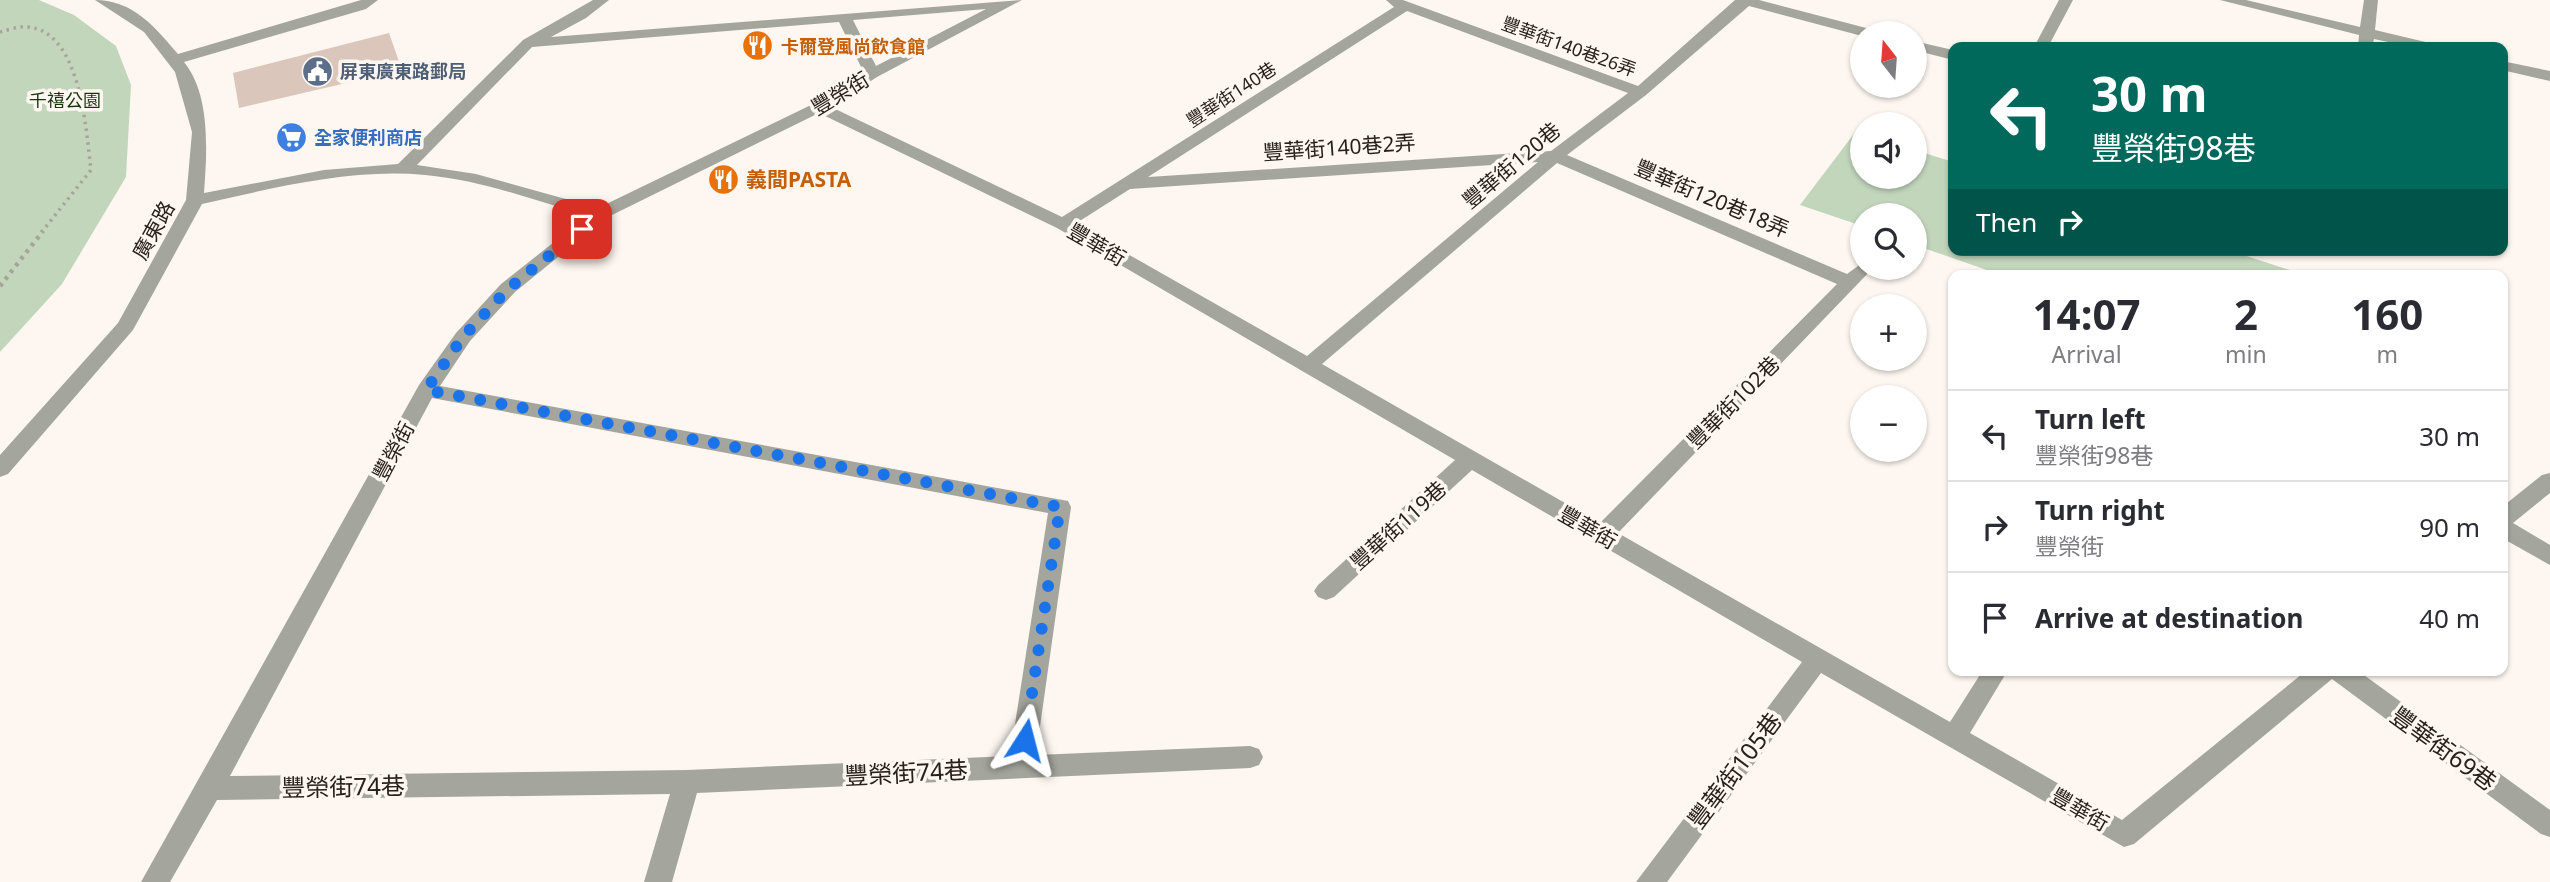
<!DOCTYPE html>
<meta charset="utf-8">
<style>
:root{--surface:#fff;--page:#f2f2f3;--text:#2b2b33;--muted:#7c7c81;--line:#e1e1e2}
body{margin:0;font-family:"Noto Sans","Noto Sans TC",sans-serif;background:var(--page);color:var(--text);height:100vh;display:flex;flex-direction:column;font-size:26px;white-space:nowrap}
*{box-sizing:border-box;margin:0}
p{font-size:23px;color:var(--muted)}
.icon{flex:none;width:38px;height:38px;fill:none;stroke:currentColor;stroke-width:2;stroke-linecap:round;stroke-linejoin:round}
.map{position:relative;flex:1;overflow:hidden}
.side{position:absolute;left:1948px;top:270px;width:560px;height:406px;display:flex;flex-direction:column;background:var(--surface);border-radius:14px;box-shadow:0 2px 5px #0004}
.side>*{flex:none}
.guide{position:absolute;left:1948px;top:42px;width:560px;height:214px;border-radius:14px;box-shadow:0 2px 5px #0004;background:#00695c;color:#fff;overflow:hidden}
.needle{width:46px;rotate:343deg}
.fabs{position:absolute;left:1850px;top:21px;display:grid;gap:14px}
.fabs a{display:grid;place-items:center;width:77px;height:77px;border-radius:50%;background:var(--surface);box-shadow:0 2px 5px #0004;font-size:35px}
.pin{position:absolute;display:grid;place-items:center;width:60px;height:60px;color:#fff;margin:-30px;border-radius:14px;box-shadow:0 4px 10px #0006}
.me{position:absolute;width:77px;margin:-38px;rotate:9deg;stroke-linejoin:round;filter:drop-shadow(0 0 5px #0008)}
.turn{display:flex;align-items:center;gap:24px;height:147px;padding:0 28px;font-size:32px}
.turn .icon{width:91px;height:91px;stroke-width:2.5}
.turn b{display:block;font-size:49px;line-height:60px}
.then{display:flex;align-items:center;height:66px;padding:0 28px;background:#0003;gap:14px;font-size:26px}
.eta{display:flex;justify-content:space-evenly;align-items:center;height:119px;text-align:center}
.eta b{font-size:42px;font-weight:700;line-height:49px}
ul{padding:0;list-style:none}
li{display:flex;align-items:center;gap:21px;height:91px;padding:0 28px;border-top:2px solid var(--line)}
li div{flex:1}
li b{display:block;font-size:26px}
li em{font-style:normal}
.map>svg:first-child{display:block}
.green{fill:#c2d6bc}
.building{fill:#dbc6bb}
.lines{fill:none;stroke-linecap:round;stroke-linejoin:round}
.path-far1{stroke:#a9a39d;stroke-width:3.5;stroke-dasharray:2.5 4.5;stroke-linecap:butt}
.path{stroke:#a9a39d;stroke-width:4.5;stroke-dasharray:3.5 5;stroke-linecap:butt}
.minor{fill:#a4a69d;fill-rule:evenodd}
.route{stroke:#1a73e8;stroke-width:12;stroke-dasharray:0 21.6}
.labels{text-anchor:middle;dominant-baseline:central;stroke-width:7;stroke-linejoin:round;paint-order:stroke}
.far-food-label{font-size:18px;font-weight:bold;fill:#c56008;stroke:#fef7f1;text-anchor:start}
.far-street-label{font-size:18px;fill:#27211b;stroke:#fef7f1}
.far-service-label{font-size:18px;font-weight:bold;fill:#4e5e75;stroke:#fef7f1;text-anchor:start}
.far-park-label{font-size:18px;fill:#18360c;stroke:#fef7f1}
.far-shop-label{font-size:18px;font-weight:bold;fill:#366cbe;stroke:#fef7f1;text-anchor:start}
.street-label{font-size:21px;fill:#27211b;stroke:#fef7f1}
.food-label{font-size:21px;font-weight:bold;fill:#c56008;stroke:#fef7f1;text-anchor:start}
.near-street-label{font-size:24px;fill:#27211b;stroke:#fef7f1}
</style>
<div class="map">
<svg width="2550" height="882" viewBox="0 0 2550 882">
<rect width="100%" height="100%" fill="#fef7f1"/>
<g class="green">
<path d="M 0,0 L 39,0 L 74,15 L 116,46 L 131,85 L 126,177 L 62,284 L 0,352 Z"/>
<path d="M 1856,131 L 1862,133 L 1862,177 L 1914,177 L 1915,150 L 1953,162 L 1953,250 L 2228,250 L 2305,275 L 2001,275 L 1915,245 L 1914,215 L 1862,215 L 1862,226 L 1800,205 Z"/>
</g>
<path class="building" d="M 389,33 L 402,70 L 239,108 L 233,73 Z"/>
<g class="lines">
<path class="path-far1" d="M 0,32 C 8,30 19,26 27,27 C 81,30 86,131 91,170 L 41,233"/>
<path class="path" d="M 0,286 L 43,231"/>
<g class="minor">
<path d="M 95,0 C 133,0 155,27 178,54 L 361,0 L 378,0 L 366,9 L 184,62 C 211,95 207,153 204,193 L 324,170 L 398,164 L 523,40 L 593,0 L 609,0 L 586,18 L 551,37 L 1022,0 L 877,77 L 831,107 L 1062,217 L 1394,7 L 1386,0 L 1403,0 L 1638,86 L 1735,0 L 1759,0 L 1874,30 L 1876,33 L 1862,36 L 1749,6 L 1646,95 L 1567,155 L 1847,274 L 1862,263 L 1862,268 L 1873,268 L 1618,533 L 1950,722 L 1983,670 L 2008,670 L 1970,733 L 2122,820 L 2307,670 L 2357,670 L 2550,810 L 2550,837 L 2541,834 L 2332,679 L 2134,844 L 2124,847 L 1821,673 L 1667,882 L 1636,882 L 1802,662 L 1472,470 L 1334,597 L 1326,600 L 1318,597 L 1314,591 L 1318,585 L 1455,460 L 1057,228 L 819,113 L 606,218 L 515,292 L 470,341 L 440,386 L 1068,501 L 1071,507 L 1036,755 L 1250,746 L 1259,749 L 1263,757 L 1259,765 L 1250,768 L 697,793 L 672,882 L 644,882 L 670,794 L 217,800 L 170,882 L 141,882 L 419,385 L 456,333 L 501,284 L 587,216 C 534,200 481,180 425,175 C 351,168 274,188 202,204 L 133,330 L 8,474 L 0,477 L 0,455 L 118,323 L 186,200 L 192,132 L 175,72 L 144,32 ZM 986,9 L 876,66 L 853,20 ZM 1407,11 L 1628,93 L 1551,151 L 1148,177 ZM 839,22 L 864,73 L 813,104 L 598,208 L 476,174 L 417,165 L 532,47 ZM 1538,162 L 1307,356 L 1075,224 L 1130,189 ZM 1557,163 L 1837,284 L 1600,523 L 1322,364 ZM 432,398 L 1048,513 L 1010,756 L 687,770 L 230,776 Z"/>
<path d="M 2059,0 L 2073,0 L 2048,47 L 2034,47 Z"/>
<path d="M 2220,0 L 2246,0 L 2360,27 L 2364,0 L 2378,0 L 2375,30 L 2434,44 L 2437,47 L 2411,47 L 2374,39 L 2372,47 L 2358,47 L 2359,35 Z"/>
<path d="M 1914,41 L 1953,50 L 1953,60 L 1914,50 Z"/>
<path d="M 2502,61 L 2550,71 L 2550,81 L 2502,70 Z"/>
<path d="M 2550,473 L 2550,493 L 2513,523 L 2550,545 L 2550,565 L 2502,538 L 2502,507 L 2542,475 Z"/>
</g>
</g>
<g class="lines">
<path class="route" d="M 582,229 L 508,289 L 463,337 L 426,390 L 1060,507 L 1025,740"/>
</g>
<defs>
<symbol id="restaurant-disc" viewBox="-11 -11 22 22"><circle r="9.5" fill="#e8710a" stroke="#fef7f1"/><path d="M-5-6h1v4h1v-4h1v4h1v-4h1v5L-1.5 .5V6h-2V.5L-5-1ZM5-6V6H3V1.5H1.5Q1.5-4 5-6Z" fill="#fff"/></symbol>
<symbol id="civic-disc" viewBox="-11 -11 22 22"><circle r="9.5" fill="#5c6f8a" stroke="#fef7f1"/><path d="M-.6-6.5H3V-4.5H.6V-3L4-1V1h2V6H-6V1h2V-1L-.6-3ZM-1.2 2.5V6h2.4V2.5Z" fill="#fff"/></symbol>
<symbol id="supermarket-disc" viewBox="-11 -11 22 22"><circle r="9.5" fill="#3f7fe0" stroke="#fef7f1"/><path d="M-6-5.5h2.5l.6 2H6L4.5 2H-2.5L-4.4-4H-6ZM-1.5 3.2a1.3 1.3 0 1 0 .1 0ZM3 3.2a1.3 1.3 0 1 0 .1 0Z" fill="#fff"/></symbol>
</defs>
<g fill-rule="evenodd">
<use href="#restaurant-disc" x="740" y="28" width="35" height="35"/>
<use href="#civic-disc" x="300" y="54" width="35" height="35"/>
<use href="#supermarket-disc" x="274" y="120" width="35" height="35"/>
<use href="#restaurant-disc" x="706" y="162" width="35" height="35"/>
</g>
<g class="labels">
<g class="far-food-label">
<text x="781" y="46">卡爾登風尚飲食館</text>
</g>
<g class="far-street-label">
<text transform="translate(1569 46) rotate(20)">豐華街140巷26弄</text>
<text transform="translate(1231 94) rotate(-33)">豐華街140巷</text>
</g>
<g class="far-service-label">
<text x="340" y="71">屏東廣東路郵局</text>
</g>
<g class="far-park-label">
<text x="65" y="100">千禧公園</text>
</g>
<g class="far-shop-label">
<text x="314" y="137">全家便利商店</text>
</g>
<g class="street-label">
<text transform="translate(840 93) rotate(-31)">豐榮街</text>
<text transform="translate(1339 147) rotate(-4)">豐華街140巷2弄</text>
<text transform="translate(1511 165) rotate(-40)">豐華街120巷</text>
<text transform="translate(1712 198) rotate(23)">豐華街120巷18弄</text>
<text transform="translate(153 230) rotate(-61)">廣東路</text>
<text transform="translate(1097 244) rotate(30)">豐華街</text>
<text transform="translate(1733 402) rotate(-45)">豐華街102巷</text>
<text transform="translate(393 451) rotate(-62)">豐榮街</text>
<text transform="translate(1398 525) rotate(-42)">豐華街119巷</text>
<text transform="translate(1588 527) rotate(30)">豐華街</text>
<text transform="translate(2080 809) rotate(30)">豐華街</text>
</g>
<g class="food-label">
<text x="746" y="179">義間PASTA</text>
</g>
<g class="near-street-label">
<text transform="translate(2444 748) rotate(36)">豐華街69巷</text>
<text transform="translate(1734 770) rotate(-53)">豐華街105巷</text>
<text transform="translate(906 772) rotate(-3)">豐榮街74巷</text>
<text transform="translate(343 786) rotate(-1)">豐榮街74巷</text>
</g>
</g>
</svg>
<div class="fabs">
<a><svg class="needle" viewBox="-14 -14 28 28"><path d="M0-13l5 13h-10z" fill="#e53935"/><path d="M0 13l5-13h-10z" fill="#7c7c81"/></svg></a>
<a><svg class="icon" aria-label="sound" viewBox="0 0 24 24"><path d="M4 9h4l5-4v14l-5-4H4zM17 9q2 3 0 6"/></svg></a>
<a><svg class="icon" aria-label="search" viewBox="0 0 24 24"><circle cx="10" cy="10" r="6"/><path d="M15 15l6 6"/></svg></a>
<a>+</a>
<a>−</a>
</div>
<div class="pin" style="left:582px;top:229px;background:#d93025"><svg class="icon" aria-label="arrive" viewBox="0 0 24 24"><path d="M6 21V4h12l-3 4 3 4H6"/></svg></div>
<svg class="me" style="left:1025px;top:740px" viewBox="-20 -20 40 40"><path d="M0-17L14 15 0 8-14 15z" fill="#1a73e8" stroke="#fff" stroke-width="4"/></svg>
<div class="guide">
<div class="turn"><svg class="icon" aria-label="left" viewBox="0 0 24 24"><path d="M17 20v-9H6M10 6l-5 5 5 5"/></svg><div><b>30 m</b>豐榮街98巷</div></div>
<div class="then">Then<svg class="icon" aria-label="right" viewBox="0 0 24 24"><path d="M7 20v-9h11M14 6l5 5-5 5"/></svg></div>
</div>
<section class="side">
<div class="eta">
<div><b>14:07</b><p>Arrival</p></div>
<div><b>2</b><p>min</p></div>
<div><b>160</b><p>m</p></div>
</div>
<ul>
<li><svg class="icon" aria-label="left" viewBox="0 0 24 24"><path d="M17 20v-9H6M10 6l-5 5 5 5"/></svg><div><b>Turn left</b><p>豐榮街98巷</p></div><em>30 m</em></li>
<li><svg class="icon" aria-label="right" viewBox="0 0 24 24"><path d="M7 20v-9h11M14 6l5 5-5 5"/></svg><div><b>Turn right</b><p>豐榮街</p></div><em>90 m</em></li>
<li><svg class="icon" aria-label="arrive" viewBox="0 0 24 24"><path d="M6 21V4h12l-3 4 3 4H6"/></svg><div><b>Arrive at destination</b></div><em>40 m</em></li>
</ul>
</section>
</div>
